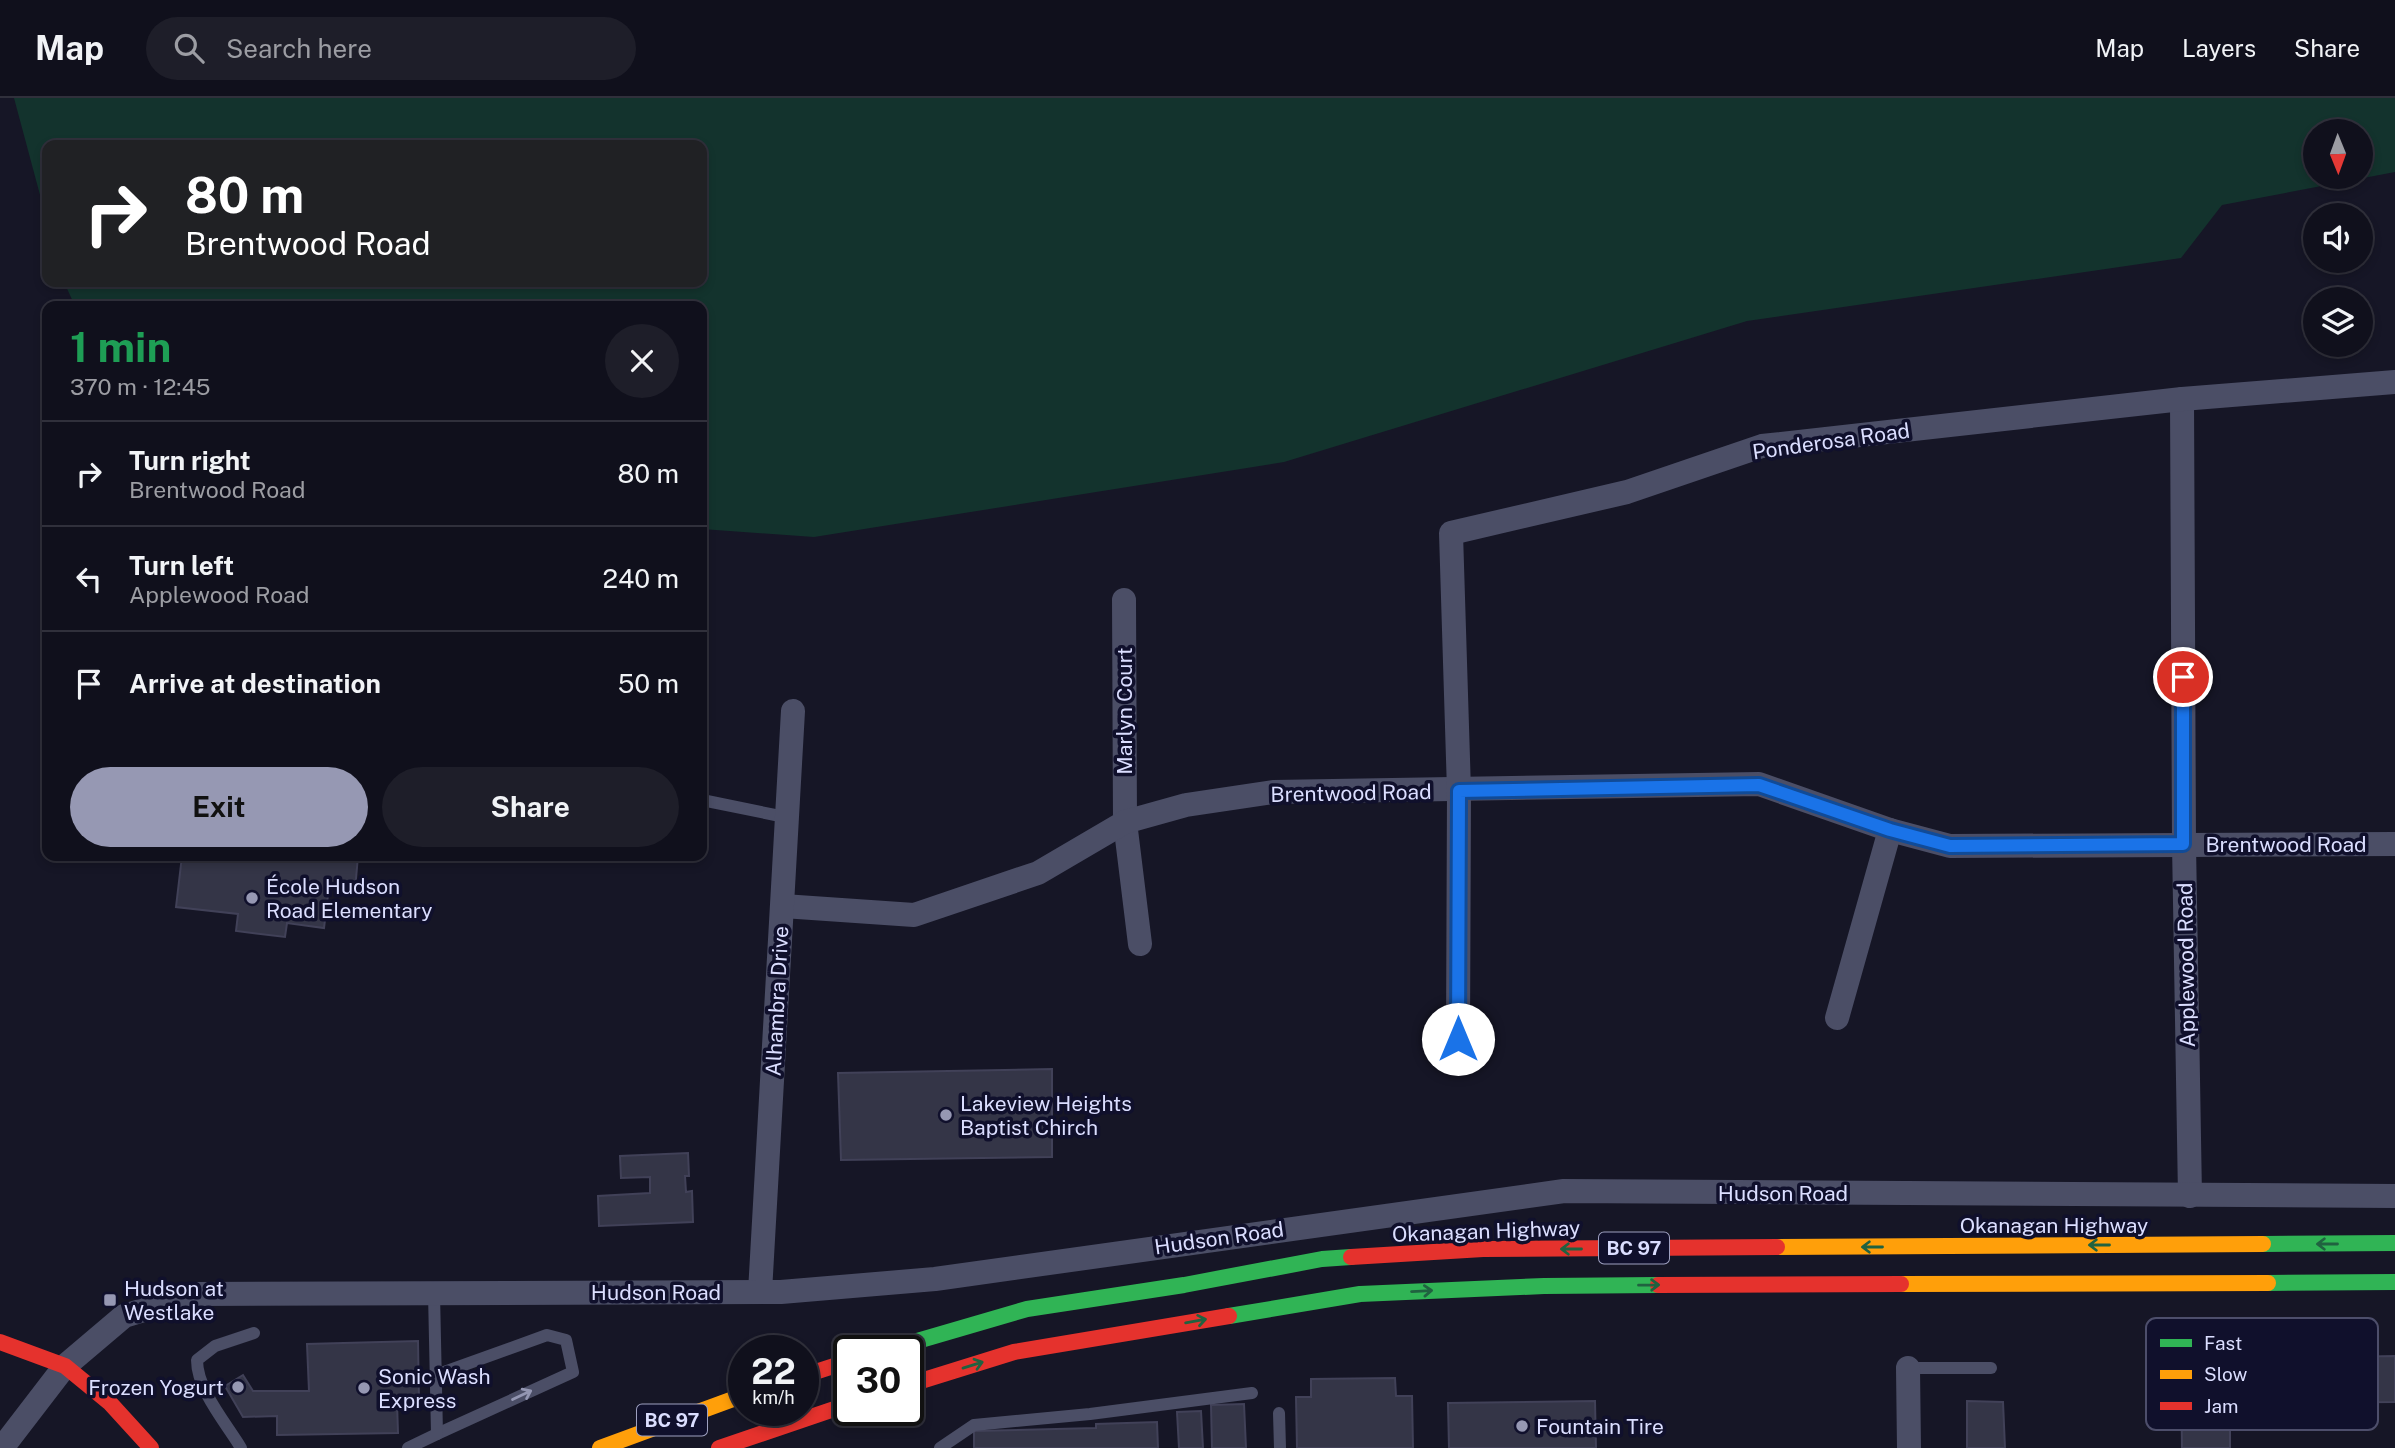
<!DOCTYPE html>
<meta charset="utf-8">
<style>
:root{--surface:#10101c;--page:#1e1e29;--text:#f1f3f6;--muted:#9c9da3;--line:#30303b;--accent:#9698b3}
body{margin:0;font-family:"Public Sans",sans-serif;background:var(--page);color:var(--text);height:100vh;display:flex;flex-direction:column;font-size:26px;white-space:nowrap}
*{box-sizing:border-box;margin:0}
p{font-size:23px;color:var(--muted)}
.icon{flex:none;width:38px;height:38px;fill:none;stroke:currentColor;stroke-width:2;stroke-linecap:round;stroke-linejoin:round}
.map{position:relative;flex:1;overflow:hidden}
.side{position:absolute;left:42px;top:203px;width:665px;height:560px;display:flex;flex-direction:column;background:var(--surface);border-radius:14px;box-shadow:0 4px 10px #0003,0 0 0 2px var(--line)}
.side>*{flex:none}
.guide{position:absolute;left:42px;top:42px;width:665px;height:147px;border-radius:14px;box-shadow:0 4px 10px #0003,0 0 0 2px var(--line);background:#202124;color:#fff;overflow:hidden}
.needle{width:46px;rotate:179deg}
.tools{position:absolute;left:2303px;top:21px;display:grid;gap:14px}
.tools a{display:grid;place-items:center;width:70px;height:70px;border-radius:50%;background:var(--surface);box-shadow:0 4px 10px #0003,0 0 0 2px var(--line);font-size:35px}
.speed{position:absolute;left:728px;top:1237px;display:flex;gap:14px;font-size:35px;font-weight:700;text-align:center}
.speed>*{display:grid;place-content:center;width:91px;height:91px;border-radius:50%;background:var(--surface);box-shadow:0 4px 10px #0003,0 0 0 2px var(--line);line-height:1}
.speed small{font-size:18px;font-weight:400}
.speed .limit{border:4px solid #111;border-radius:10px;background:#fff;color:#111}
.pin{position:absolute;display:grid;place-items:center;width:60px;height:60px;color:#fff;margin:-30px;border:4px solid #fff;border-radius:50%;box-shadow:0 2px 7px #0007}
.me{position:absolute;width:77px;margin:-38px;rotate:0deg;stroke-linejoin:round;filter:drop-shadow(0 0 5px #0008)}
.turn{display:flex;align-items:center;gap:24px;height:147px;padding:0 28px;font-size:32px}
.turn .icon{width:91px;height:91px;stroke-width:2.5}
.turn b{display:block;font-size:49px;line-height:60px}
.round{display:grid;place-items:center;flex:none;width:74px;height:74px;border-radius:37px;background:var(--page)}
.head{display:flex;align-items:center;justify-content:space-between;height:119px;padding:0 28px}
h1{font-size:42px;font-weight:700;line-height:52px;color:#1e9e55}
.button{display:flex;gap:14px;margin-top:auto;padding:14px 28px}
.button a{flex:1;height:80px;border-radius:42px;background:var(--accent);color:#111;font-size:28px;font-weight:700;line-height:80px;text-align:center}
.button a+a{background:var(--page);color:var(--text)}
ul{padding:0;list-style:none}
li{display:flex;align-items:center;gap:21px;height:105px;padding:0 28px;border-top:2px solid var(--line)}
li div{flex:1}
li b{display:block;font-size:26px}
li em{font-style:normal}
header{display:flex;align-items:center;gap:42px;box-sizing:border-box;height:98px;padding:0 35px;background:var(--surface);border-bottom:2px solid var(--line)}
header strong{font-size:33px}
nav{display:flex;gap:38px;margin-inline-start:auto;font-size:24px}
.search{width:490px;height:63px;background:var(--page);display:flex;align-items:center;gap:18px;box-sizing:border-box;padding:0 24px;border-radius:38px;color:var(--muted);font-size:26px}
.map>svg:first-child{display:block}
.green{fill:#13332d;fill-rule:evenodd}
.building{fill:#343547;stroke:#414158;stroke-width:2}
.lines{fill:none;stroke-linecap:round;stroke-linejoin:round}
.lane{stroke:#4b4e66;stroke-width:12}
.street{stroke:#4b4e66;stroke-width:24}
.fast{stroke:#30b455;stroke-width:16}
.slow{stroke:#ff9f0a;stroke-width:16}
.jam{stroke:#e5322d;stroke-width:16}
.oneway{stroke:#206240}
.oneway2{stroke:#9396b2}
.route-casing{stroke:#114b97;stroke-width:18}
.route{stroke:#1a73e8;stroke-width:12}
.poi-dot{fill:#9698b3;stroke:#10102c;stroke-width:2.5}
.labels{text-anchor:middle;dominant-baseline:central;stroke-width:7;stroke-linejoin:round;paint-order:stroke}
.shield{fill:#10102c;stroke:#9ea0c0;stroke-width:2}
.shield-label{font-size:19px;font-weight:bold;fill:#dbdeff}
.street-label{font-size:21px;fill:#dbdeff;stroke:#10102c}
.poi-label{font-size:21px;fill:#dbdeff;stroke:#10102c;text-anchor:start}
.key{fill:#10102c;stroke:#4d4e6b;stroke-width:2}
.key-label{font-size:19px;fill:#dbdeff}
</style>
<header>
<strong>Map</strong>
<div class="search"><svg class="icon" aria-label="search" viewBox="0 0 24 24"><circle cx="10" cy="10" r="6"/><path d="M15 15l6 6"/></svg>Search here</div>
<nav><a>Map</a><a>Layers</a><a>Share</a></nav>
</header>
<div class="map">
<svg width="2395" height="1350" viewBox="0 0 2395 1350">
<rect width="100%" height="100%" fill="#161626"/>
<path class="green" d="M 14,0 L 2395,0 L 2395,74 L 2222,107 L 2181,160 L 1747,223 L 1284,364 L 814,439 L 702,431 L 702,208 L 75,208 L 64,184 L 702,184 L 702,47 L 47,47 L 47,123 ZM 2315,33 L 2361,33 L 2361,79 L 2315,79 Z"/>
<g class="building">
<path d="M 182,758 L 358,758 L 355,792 L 329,789 L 324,830 L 287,825 L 285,839 L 236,833 L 238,816 L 176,809 Z"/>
<path d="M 1052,971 L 1052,1059 L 841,1062 L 838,975 Z"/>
<path d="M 688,1055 L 689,1078 L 685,1078 L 686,1094 L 692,1093 L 693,1124 L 599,1128 L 598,1098 L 650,1095 L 650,1079 L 621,1080 L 620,1058 Z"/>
<path d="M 418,1243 L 419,1303 L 397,1304 L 398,1335 L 277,1337 L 277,1318 L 243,1319 L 225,1288 L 243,1277 L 253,1293 L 309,1293 L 307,1246 Z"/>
<path d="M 2395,1258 L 2395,1304 L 2284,1305 L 2283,1260 Z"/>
<path d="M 2181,1274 L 2230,1274 L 2230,1350 L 2182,1350 Z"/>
<path d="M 1395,1280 L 1396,1298 L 1412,1298 L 1413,1350 L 1297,1350 L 1296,1299 L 1311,1299 L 1311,1281 Z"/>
<path d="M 1595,1303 L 1596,1350 L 1449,1350 L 1448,1305 Z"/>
<path d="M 1967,1303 L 2003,1304 L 2005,1350 L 1967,1350 Z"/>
<path d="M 1244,1306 L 1246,1350 L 1212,1350 L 1211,1307 Z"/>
<path d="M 1201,1313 L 1203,1350 L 1179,1350 L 1177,1314 Z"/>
<path d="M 1157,1324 L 1158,1350 L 974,1350 L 974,1333 L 1096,1330 L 1096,1326 Z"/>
</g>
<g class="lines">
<g class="lane">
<path d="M 702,702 L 785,719"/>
<path d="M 1908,1270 L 1991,1270"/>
<path d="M 436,1277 L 547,1237 L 566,1242 L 573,1274 L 437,1336"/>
<path d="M 1279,1315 L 1280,1350"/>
<path d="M 241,1350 C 226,1325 197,1292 197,1262 L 215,1248 L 254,1235"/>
<path d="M 408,1350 L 437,1336 L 434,1195"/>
<path d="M 940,1350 L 974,1327 L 1090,1316 L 1252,1295"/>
</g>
<g class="street">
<path d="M 2182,301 L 2184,746 L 2190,1098"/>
<path d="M 1124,502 L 1125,724 L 1140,846"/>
<path d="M 783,808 L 914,817 L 1038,775 L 1125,724 L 1186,707 L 1273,694 L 1759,686 L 1890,732 L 1950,748 L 2395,746"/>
<path d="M 1837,920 L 1890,732"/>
<path d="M 1458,941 L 1459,693 L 1451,435 L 1627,394 L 1762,348 L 2182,301 L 2395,284"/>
<path d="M 760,1194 L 793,613"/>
<path d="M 1908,1270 L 1909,1350"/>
<path d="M 2,1350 L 65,1268 L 124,1218 L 196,1196 L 781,1194 L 935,1181 L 1564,1093 L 2395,1098"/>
</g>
<g class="fast">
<path d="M 2263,1146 L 2395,1145"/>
<path d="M 2268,1185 L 2395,1184"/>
<path d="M 1229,1218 L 1360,1196 L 1544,1188 L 1658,1187"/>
<path d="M 883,1253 L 1027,1211 L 1184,1187 L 1322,1161 L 1351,1159"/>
</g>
<g class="slow">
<path d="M 1777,1149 L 2263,1146"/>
<path d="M 1901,1186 L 2268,1185"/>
<path d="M 600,1350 L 744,1297"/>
</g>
<g class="jam">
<path d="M 1351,1159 L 1483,1151 L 1777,1149"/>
<path d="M 1658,1187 L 1901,1186"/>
<path d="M 0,1244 L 65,1268 L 110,1305 L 151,1350"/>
<path d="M 803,1278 L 849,1263"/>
<path d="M 908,1287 L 1014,1254 L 1229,1218"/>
<path d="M 719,1350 L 849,1306"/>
</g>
</g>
<defs><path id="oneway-shaft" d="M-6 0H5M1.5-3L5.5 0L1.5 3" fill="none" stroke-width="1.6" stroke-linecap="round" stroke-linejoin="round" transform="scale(1.75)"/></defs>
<g class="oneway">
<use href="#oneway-shaft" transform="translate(2327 1146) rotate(180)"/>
<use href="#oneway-shaft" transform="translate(2099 1147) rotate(180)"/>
<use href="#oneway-shaft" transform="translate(1872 1149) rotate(180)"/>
<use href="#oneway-shaft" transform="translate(1571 1151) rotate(180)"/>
<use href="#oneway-shaft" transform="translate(1649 1187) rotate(-1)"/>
<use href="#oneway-shaft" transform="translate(1422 1193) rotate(-3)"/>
<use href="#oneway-shaft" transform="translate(1196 1223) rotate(-10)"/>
<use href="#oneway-shaft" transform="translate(973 1267) rotate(-17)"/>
</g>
<use class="oneway2" href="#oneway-shaft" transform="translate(522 1297) rotate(-25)"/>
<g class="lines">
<defs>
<path id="route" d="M 1458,941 L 1459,693 L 1759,687 L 1890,732 L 1950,748 L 2183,746 L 2183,579"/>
</defs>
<use href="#route" class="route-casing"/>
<use href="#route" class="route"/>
</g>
<g class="poi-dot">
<circle cx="252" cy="800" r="7"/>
<circle cx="946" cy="1017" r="7"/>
<rect x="103" y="1195" width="14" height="14" rx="3.5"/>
<circle cx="238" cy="1289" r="7"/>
<circle cx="364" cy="1290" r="7"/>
<circle cx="1522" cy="1328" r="7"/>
</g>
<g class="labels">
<g class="shield">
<rect x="1599" y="1134.5" width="70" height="31" rx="5"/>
<rect x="637" y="1306.5" width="70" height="31" rx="5"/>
</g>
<g class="shield-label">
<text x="1634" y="1150">BC 97</text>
<text x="672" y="1322">BC 97</text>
</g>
<g class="street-label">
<text transform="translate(1831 343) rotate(-8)">Ponderosa Road</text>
<text transform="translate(1124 613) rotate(-90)">Marlyn Court</text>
<text transform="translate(1351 695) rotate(-1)">Brentwood Road</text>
<text x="2286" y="746">Brentwood Road</text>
<text transform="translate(2186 867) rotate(-91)">Applewood Road</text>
<text transform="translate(777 903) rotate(-87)">Alhambra Drive</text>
<text x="1783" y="1095">Hudson Road</text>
<text x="2054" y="1127">Okanagan Highway</text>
<text transform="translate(1486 1133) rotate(-2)">Okanagan Highway</text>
<text transform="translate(1219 1140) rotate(-8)">Hudson Road</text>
<text x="656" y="1194">Hudson Road</text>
</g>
<g class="poi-label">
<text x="266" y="788">École Hudson<tspan x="266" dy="24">Road Elementary</tspan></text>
<text x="960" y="1005">Lakeview Heights<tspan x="960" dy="24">Baptist Chirch</tspan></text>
<text x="124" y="1190">Hudson at<tspan x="124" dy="24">Westlake</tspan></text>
<text x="378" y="1278">Sonic Wash<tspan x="378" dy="24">Express</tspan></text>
<text x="224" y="1289" text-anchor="end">Frozen Yogurt</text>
<text x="1536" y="1328">Fountain Tire</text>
</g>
</g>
<rect x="2146" y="1220" width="232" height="112" rx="10" class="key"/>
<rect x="2160" y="1241" width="32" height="8" fill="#30b455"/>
<rect x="2160" y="1272" width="32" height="9" fill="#ff9f0a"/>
<rect x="2160" y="1304" width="32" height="8" fill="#e5322d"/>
<g class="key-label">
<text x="2204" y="1252">Fast</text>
<text x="2204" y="1283">Slow</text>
<text x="2204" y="1315">Jam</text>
</g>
</svg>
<div class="tools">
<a><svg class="needle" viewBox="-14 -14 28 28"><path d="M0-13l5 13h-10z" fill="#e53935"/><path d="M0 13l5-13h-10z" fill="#9c9da3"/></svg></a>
<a><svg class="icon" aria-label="sound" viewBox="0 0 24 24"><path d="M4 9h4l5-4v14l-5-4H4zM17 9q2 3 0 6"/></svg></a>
<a><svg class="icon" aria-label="layers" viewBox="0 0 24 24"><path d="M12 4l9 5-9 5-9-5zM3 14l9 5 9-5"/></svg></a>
</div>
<div class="speed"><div>22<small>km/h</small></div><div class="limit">30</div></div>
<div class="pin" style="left:2183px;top:579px;background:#d93025"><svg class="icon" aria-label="arrive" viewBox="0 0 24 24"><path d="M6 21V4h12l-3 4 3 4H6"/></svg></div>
<svg class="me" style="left:1458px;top:941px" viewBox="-20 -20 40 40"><circle r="19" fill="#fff"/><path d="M0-13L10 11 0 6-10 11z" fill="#1a73e8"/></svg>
<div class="guide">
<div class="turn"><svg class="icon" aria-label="right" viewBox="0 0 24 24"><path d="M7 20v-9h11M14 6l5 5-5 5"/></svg><div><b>80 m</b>Brentwood Road</div></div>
</div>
<section class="side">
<div class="head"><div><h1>1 min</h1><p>370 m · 12:45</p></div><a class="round"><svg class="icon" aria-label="close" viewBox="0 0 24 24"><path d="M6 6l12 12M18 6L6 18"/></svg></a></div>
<ul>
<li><svg class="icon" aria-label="right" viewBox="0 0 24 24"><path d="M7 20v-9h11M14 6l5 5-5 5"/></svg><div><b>Turn right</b><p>Brentwood Road</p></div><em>80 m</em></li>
<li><svg class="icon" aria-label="left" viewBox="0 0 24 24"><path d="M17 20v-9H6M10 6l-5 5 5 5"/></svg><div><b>Turn left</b><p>Applewood Road</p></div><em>240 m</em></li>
<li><svg class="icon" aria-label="arrive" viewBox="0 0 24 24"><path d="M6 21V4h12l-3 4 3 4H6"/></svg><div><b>Arrive at destination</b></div><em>50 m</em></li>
</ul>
<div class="button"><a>Exit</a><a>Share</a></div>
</section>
</div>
